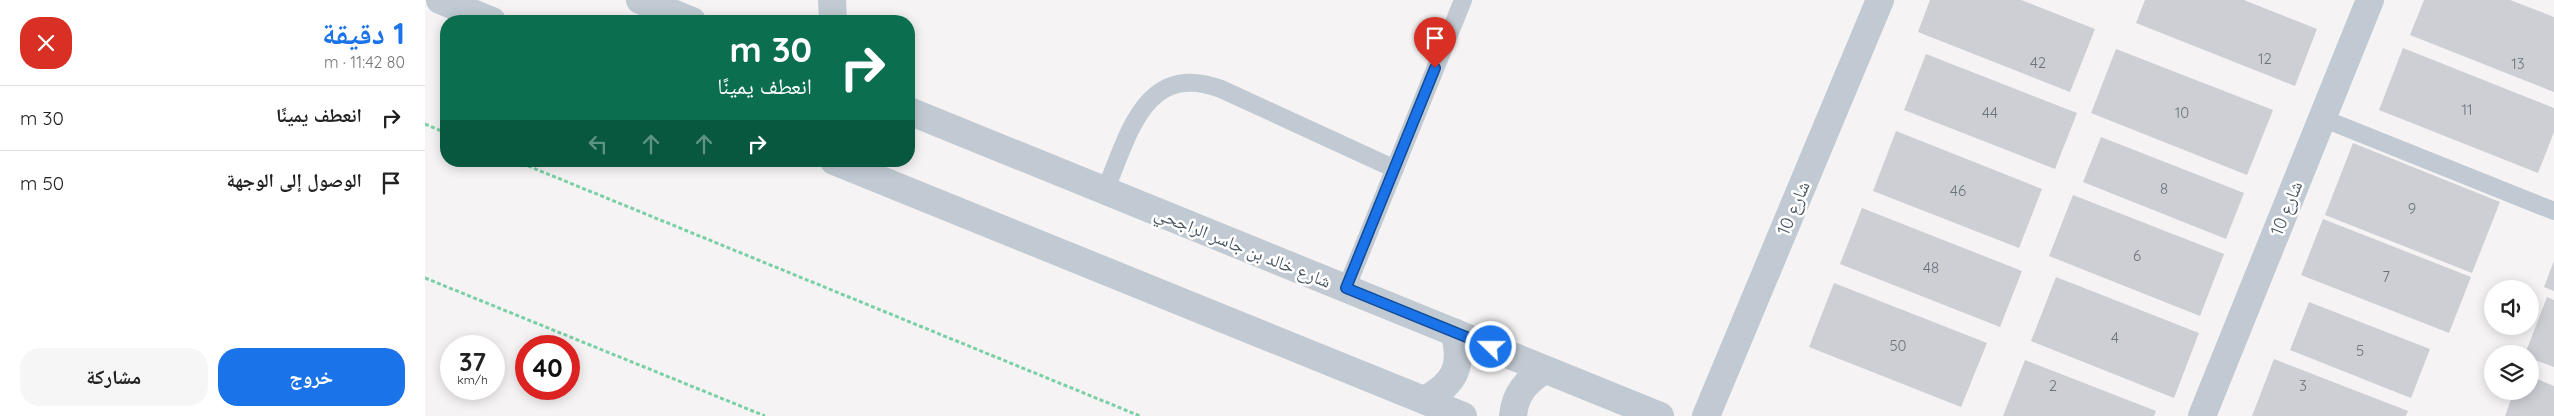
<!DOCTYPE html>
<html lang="ar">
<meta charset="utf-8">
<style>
:root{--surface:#fff;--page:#f6f6f6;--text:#222;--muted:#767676;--line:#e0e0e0;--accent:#1a73e8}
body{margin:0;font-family:Quicksand,"Noto Naskh Arabic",sans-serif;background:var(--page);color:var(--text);direction:rtl;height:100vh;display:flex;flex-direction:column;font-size:19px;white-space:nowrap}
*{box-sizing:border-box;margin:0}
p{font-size:16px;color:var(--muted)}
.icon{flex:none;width:28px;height:28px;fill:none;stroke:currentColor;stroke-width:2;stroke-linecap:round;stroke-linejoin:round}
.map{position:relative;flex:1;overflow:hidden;direction:ltr}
.side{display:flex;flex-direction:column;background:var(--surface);width:425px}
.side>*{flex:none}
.top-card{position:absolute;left:15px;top:15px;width:475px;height:152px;border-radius:20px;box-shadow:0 2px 12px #0003;direction:rtl;background:#0b6e4f;color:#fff;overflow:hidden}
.fabs{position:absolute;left:2059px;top:280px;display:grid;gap:10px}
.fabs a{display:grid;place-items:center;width:55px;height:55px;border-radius:50%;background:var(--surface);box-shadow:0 2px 12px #0003;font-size:25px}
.speed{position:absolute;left:15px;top:335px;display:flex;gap:10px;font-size:25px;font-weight:700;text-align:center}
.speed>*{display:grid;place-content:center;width:65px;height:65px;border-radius:50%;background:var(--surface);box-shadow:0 2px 12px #0003;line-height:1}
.speed small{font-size:12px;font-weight:400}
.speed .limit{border:8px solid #d22;background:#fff;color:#111}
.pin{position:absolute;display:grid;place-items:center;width:42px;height:42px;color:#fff;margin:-51px -21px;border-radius:50% 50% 50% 0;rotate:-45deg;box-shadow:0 0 5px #0007}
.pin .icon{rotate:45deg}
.me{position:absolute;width:55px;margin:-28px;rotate:292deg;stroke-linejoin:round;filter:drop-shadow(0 0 4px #0008)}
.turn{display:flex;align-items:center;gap:18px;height:105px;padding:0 20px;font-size:22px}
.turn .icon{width:65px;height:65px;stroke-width:2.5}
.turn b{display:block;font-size:35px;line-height:42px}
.lanes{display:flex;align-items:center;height:48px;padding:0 20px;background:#0003;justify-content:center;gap:25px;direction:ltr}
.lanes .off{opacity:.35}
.round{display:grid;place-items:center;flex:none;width:52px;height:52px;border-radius:20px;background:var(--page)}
.overview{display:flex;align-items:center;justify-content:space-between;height:85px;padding:0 20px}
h1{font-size:30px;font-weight:700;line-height:38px;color:var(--accent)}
.action{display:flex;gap:10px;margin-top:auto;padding:10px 20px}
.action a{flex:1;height:58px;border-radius:20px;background:var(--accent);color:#fff;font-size:20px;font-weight:700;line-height:58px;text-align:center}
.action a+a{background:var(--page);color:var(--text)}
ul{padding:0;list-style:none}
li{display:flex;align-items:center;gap:15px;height:65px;padding:0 20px;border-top:1px solid var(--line)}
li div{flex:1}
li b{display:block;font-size:19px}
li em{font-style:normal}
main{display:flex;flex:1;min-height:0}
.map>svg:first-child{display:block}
.building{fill:#cdcfd5}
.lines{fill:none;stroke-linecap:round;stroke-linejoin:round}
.path{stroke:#7ad0a6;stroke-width:3;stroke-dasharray:4 2.5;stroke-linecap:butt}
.service{stroke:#c1cad2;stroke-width:18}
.minor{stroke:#c1cad2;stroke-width:28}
.tertiary{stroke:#c1cad2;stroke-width:28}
.route-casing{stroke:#114b97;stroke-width:12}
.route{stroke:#1a73e8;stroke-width:9}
.labels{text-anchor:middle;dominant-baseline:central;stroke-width:5;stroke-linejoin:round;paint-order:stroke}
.number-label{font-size:15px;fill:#6b747e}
.street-label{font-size:18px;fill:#4a5661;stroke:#fff}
</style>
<main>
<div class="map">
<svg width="2129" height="416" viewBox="0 0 2129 416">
<rect width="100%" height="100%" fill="#f5f3f3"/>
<g class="building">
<path d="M 1505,0 L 1596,0 L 1670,29 L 1645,92 L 1493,32 Z"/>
<path d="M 1720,0 L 1819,0 L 1892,29 L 1870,86 L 1711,23 Z"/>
<path d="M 1999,0 L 2085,0 L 2129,17 L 2129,92 L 1985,35 Z"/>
<path d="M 1978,48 L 2129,108 L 2129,132 L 2113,173 L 1954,110 Z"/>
<path d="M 1691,49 L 1848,110 L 1822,175 L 1666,113 Z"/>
<path d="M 1501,54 L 1652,113 L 1630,169 L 1479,110 Z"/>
<path d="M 1471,131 L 1617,189 L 1594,248 L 1448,191 Z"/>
<path d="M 1676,137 L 1819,193 L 1801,239 L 1658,182 Z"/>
<path d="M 1928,143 L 2075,202 L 2047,273 L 1900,215 Z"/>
<path d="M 1648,195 L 1799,254 L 1775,316 L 1624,256 Z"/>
<path d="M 1437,208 L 1597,271 L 1575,327 L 1415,264 Z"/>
<path d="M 1898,219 L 2046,277 L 2024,333 L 1876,275 Z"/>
<path d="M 2129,261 L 2129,291 L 2119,287 Z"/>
<path d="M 1631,277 L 1774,333 L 1749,398 L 1606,341 Z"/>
<path d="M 1409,283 L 1562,343 L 1536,407 L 1384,347 Z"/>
<path d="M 2122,297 L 2129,300 L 2129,367 L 2105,358 L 2105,354 L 2100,354 Z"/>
<path d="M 1884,302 L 2005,349 L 1986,398 L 1865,350 Z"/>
<path d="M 1849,359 L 1983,411 L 1981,416 L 1827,416 Z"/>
<path d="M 1600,360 L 1731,411 L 1729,416 L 1578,416 Z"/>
<path d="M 2105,376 L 2129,386 L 2129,416 L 2080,416 L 2089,391 L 2105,391 Z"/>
</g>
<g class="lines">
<g class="path">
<path d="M 0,124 L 21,133"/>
<path d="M 91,161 L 715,416"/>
<path d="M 0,278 L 340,416"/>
</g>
<g class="service">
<path d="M 1897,118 L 2129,211"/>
<path d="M 680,191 C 703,137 719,60 796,89 L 970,169"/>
<path d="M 921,289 L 1038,0"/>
</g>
<g class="minor">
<path d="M 1281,416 L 1455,0"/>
<path d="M 1777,416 L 1945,0"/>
</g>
<g class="tertiary">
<path d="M 15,0 L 67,21"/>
<path d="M 215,0 L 267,21"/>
<path d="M 407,0 L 408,21"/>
<path d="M 484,111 L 1235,416"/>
<path d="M 409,161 L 1038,416"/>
<path d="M 999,400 C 1030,384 1039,366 1029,332"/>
<path d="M 1088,416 C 1090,394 1101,381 1120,370"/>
</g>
</g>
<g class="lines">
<defs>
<path id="route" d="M 1010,68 L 921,288 L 1066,347"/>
</defs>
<use href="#route" class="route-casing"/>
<use href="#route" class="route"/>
</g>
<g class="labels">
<g class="number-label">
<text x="1840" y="58">12</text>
<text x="1613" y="62">42</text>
<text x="2093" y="63">13</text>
<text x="2042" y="109">11</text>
<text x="1565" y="112">44</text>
<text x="1757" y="112">10</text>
<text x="1739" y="188">8</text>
<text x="1533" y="190">46</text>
<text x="1987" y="208">9</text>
<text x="1712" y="255">6</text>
<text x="1506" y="267">48</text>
<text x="1961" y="276">7</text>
<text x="1690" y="337">4</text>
<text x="1473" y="345">50</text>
<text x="1935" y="350">5</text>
<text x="1628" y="385">2</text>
<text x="1878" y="385">3</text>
</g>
<g class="street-label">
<text transform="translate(1368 208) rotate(-67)">شارع 10</text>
<text transform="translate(1861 208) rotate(-68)">شارع 10</text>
<text transform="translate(818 247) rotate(22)">شارع خالد بن جاسر الراجحي</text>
</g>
</g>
</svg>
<div class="fabs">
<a><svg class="icon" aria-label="sound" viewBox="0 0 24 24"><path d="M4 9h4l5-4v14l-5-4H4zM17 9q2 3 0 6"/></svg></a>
<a><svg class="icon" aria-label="layers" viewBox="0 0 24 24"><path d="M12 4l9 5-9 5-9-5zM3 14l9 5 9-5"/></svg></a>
</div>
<div class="speed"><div>37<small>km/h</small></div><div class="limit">40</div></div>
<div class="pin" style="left:1010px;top:68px;background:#d93025"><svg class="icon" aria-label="arrive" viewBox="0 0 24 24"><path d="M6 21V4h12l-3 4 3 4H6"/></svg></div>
<svg class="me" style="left:1066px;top:347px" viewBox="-20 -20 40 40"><circle r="17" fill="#1a73e8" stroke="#fff" stroke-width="3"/><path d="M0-11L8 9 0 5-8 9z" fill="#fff"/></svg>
<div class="top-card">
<div class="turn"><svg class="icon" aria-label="right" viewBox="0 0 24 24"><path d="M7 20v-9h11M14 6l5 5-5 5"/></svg><div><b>30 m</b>انعطف يمينًا</div></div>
<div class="lanes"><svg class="icon off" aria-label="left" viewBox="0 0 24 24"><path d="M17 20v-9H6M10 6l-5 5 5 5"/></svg><svg class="icon off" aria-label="ahead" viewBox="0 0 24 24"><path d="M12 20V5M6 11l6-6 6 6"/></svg><svg class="icon off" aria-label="ahead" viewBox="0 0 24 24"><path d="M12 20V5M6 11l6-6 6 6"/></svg><svg class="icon" aria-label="right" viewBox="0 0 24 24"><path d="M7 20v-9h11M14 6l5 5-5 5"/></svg></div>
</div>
</div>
<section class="side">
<div class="overview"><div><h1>1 دقيقة</h1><p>80 m · 11:42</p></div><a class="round" style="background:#d93025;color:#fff"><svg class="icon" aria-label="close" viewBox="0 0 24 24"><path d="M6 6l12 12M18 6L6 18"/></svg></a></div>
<ul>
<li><svg class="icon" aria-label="right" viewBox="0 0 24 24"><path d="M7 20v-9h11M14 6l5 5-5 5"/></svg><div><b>انعطف يمينًا</b></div><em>30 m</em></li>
<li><svg class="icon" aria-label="arrive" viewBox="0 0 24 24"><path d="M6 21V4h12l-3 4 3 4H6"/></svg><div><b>الوصول إلى الوجهة</b></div><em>50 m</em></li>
</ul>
<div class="action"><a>خروج</a><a>مشاركة</a></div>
</section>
</main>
